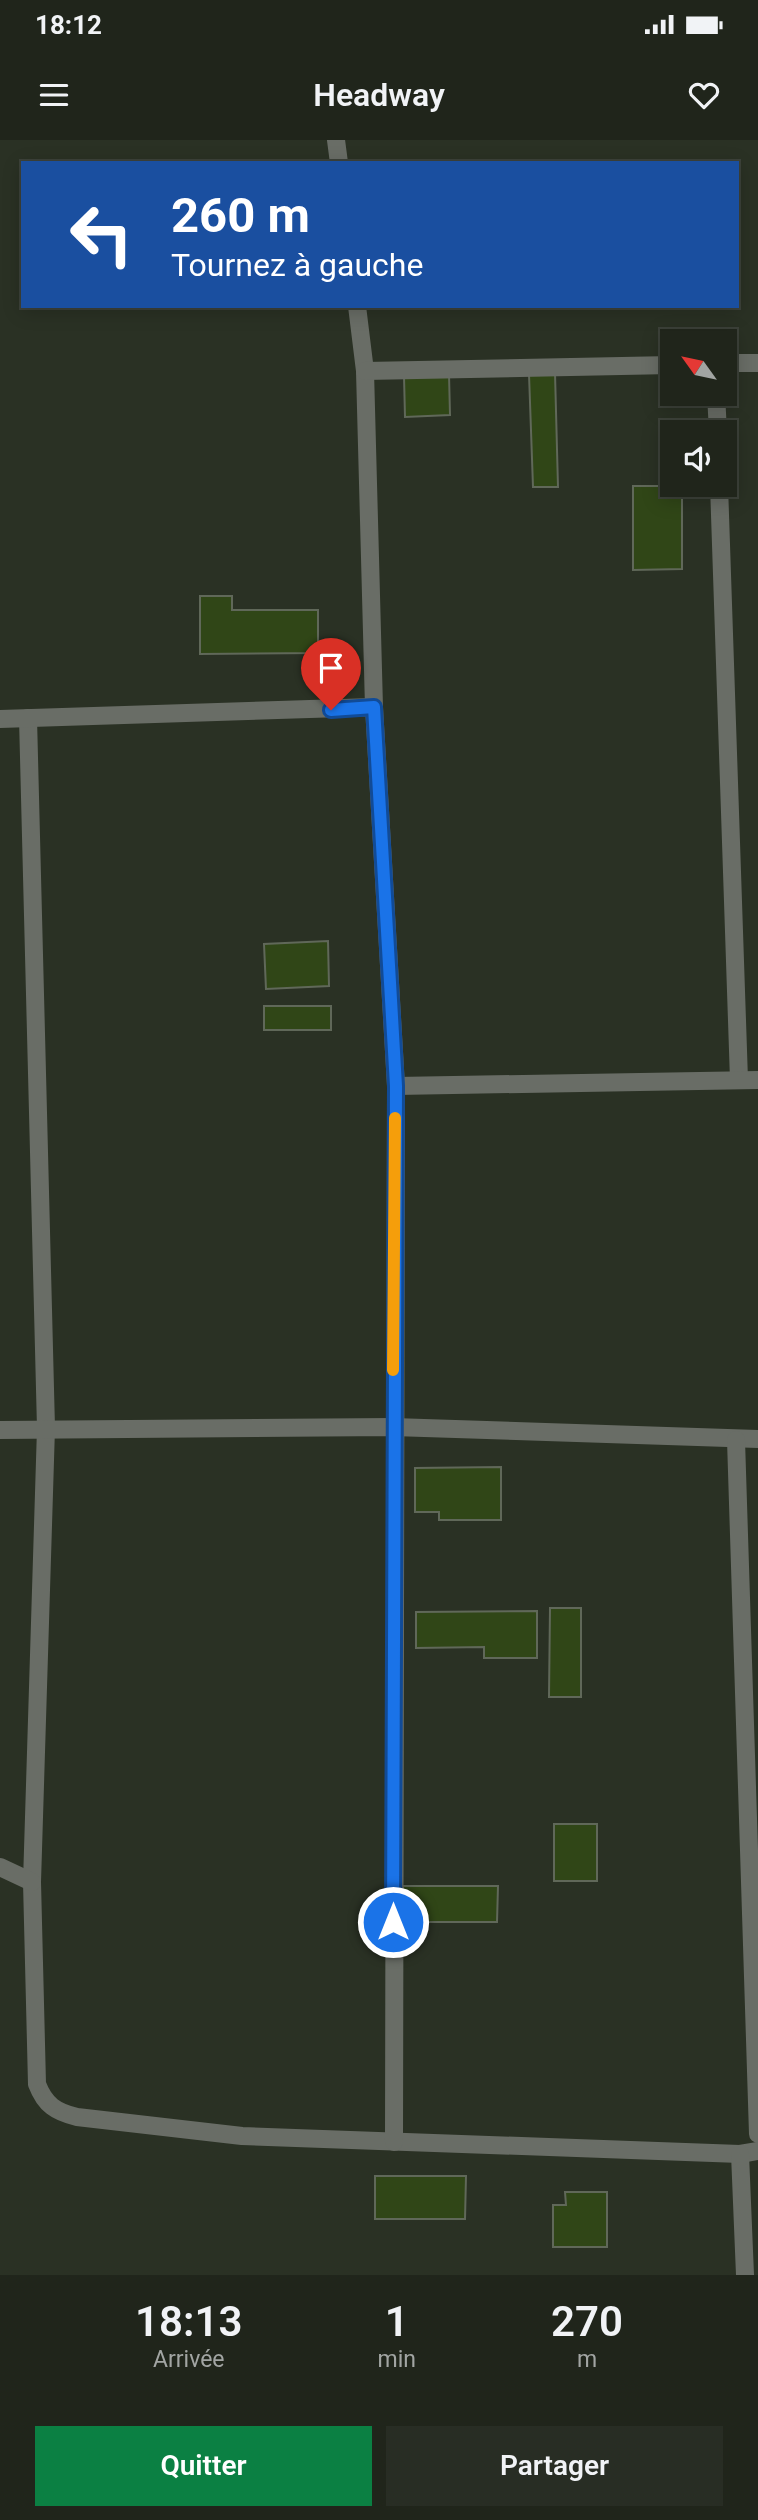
<!DOCTYPE html>
<html lang="fr">
<meta charset="utf-8">
<style>
:root{--surface:#20251b;--page:#282d24;--text:#f1f3f6;--muted:#a2a5a3;--line:#3d423a;--accent:#0b8043}
body{margin:0;font-family:Roboto,sans-serif;background:var(--page);color:var(--text);height:100vh;display:flex;flex-direction:column;font-size:26px;white-space:nowrap}
*{box-sizing:border-box;margin:0}
p{font-size:23px;color:var(--muted)}
.icon{flex:none;width:38px;height:38px;fill:none;stroke:currentColor;stroke-width:2;stroke-linecap:round;stroke-linejoin:round}
.map{position:relative;height:2135px;overflow:hidden}
.sheet{display:flex;flex-direction:column;background:var(--surface);flex:1}
.sheet>*{flex:none}
.banner{position:absolute;left:21px;top:21px;width:718px;height:147px;border-radius:0px;box-shadow:0 4px 18px #0003,0 0 0 2px var(--line);background:#1a4fa0;color:#fff;overflow:hidden}
.needle{width:46px;rotate:303deg}
.tools{position:absolute;left:660px;top:189px;display:grid;gap:14px}
.tools a{display:grid;place-items:center;width:77px;height:77px;border-radius:0px;background:var(--surface);box-shadow:0 4px 18px #0003,0 0 0 2px var(--line);font-size:35px}
.pin{position:absolute;display:grid;place-items:center;width:60px;height:60px;color:#fff;margin:-72px -30px;border-radius:50% 50% 50% 0;rotate:-45deg;box-shadow:0 0 7px #0007}
.pin .icon{rotate:45deg}
.me{position:absolute;width:77px;margin:-38px;rotate:0deg;stroke-linejoin:round;filter:drop-shadow(0 0 5px #0008)}
.turn{display:flex;align-items:center;gap:24px;height:147px;padding:0 35px;font-size:32px}
.turn .icon{width:91px;height:91px;stroke-width:2.5}
.turn b{display:block;font-size:49px;line-height:60px}
.eta{display:flex;justify-content:space-evenly;align-items:center;height:119px;text-align:center}
.eta b{font-size:42px;font-weight:600;line-height:49px}
.button{display:flex;gap:14px;margin-top:auto;padding:14px 35px}
.button a{flex:1;height:80px;border-radius:0px;background:var(--accent);color:#fff;font-size:28px;font-weight:600;line-height:80px;text-align:center}
.button a+a{background:var(--page);color:var(--text)}
.status{display:flex;justify-content:space-between;align-items:center;height:49px;padding:0 35px;background:var(--surface);direction:ltr}
.status svg{height:19px;fill:currentColor}
header{display:flex;justify-content:space-between;align-items:center;height:91px;padding:0 35px;background:var(--surface);font-size:32px;font-weight:600}
.map>svg:first-child{display:block}
.building{fill:#304617;stroke:#606859;stroke-width:2}
.lines{fill:none;stroke-linecap:round;stroke-linejoin:round}
.minor{stroke:#696d66;stroke-width:18}
.route-casing{stroke:#114b97;stroke-width:18}
.route{stroke:#1a73e8;stroke-width:12}
.slow{stroke:#f59e0b;stroke-width:12}
</style>
<div class="status"><b>18:12</b><svg viewBox="0 0 49 12"><path d="M0 12V9h3v3zM5 12V6h3v6zM10 12V3h3v9zM15 12V0h3v12zM26 1h20v11H26zM47 4h2v5h-2z"/></svg></div>
<header><svg class="icon" aria-label="menu" viewBox="0 0 24 24"><path d="M4 6h16M4 12h16M4 18h16"/></svg>Headway<svg class="icon" aria-label="heart" viewBox="0 0 24 24"><path d="M12 20l-8-8c-3-5 5-10 8-4 3-6 11-1 8 4z"/></svg></header>
<div class="map">
<svg width="758" height="2135" viewBox="0 0 758 2135">
<rect width="100%" height="100%" fill="#2a3124"/>
<g class="building">
<path d="M 555,233 L 558,347 L 533,347 L 529,234 Z"/>
<path d="M 449,234 L 450,275 L 405,277 L 404,236 Z"/>
<path d="M 633,346 L 682,346 L 682,429 L 633,430 Z"/>
<path d="M 200,456 L 232,456 L 232,470 L 318,470 L 318,513 L 200,514 Z"/>
<path d="M 328,801 L 329,846 L 266,849 L 264,804 Z"/>
<rect x="264" y="866" width="67" height="24"/>
<path d="M 501,1327 L 501,1380 L 439,1380 L 439,1372 L 415,1372 L 415,1328 Z"/>
<path d="M 550,1468 L 581,1468 L 581,1557 L 549,1557 Z"/>
<path d="M 537,1471 L 537,1518 L 484,1518 L 484,1507 L 416,1508 L 416,1472 Z"/>
<rect x="554" y="1684" width="43" height="57"/>
<path d="M 403,1746 L 498,1746 L 497,1782 L 403,1782 Z"/>
<path d="M 375,2036 L 466,2036 L 465,2079 L 375,2079 Z"/>
<path d="M 565,2052 L 607,2052 L 607,2107 L 553,2107 L 553,2065 L 566,2065 Z"/>
</g>
<g class="lines">
<g class="minor">
<path d="M 336,0 L 339,23"/>
<path d="M 357,166 L 365,231 L 374,567"/>
<path d="M 724,223 L 758,223"/>
<path d="M 365,231 L 672,225"/>
<path d="M 716,254 L 718,292"/>
<path d="M 719,345 L 739,940"/>
<path d="M 28,578 L 46,1288 L 32,1742 L 37,1944 C 45,1965 56,1972 77,1977 L 242,1996 L 740,2014 L 758,2011"/>
<path d="M 0,579 L 374,567 L 396,946 L 394,2002"/>
<path d="M 396,946 L 758,940"/>
<path d="M 0,1290 L 393,1287 L 758,1299"/>
<path d="M 736,1300 L 758,1994"/>
<path d="M 0,1727 L 32,1742"/>
<path d="M 740,2014 L 745,2135"/>
</g>
</g>
<g class="lines">
<defs>
<path id="route" d="M 331,570 L 374,567 L 396,946 L 393,1782"/>
</defs>
<use href="#route" class="route-casing"/>
<use href="#route" class="route"/>
<path class="slow" d="M 393,1230 L 395,978"/>
</g>
</svg>
<div class="tools">
<a><svg class="needle" viewBox="-14 -14 28 28"><path d="M0-13l5 13h-10z" fill="#e53935"/><path d="M0 13l5-13h-10z" fill="#a2a5a3"/></svg></a>
<a><svg class="icon" aria-label="sound" viewBox="0 0 24 24"><path d="M4 9h4l5-4v14l-5-4H4zM17 9q2 3 0 6"/></svg></a>
</div>
<div class="pin" style="left:331px;top:570px;background:#d93025"><svg class="icon" aria-label="arrive" viewBox="0 0 24 24"><path d="M6 21V4h12l-3 4 3 4H6"/></svg></div>
<svg class="me" style="left:393px;top:1782px" viewBox="-20 -20 40 40"><circle r="17" fill="#1a73e8" stroke="#fff" stroke-width="3"/><path d="M0-11L8 9 0 5-8 9z" fill="#fff"/></svg>
<div class="banner">
<div class="turn"><svg class="icon" aria-label="left" viewBox="0 0 24 24"><path d="M17 20v-9H6M10 6l-5 5 5 5"/></svg><div><b>260 m</b>Tournez à gauche</div></div>
</div>
</div>
<section class="sheet">
<div class="eta">
<div><b>18:13</b><p>Arrivée</p></div>
<div><b>1</b><p>min</p></div>
<div><b>270</b><p>m</p></div>
</div>
<div class="button"><a>Quitter</a><a>Partager</a></div>
</section>
